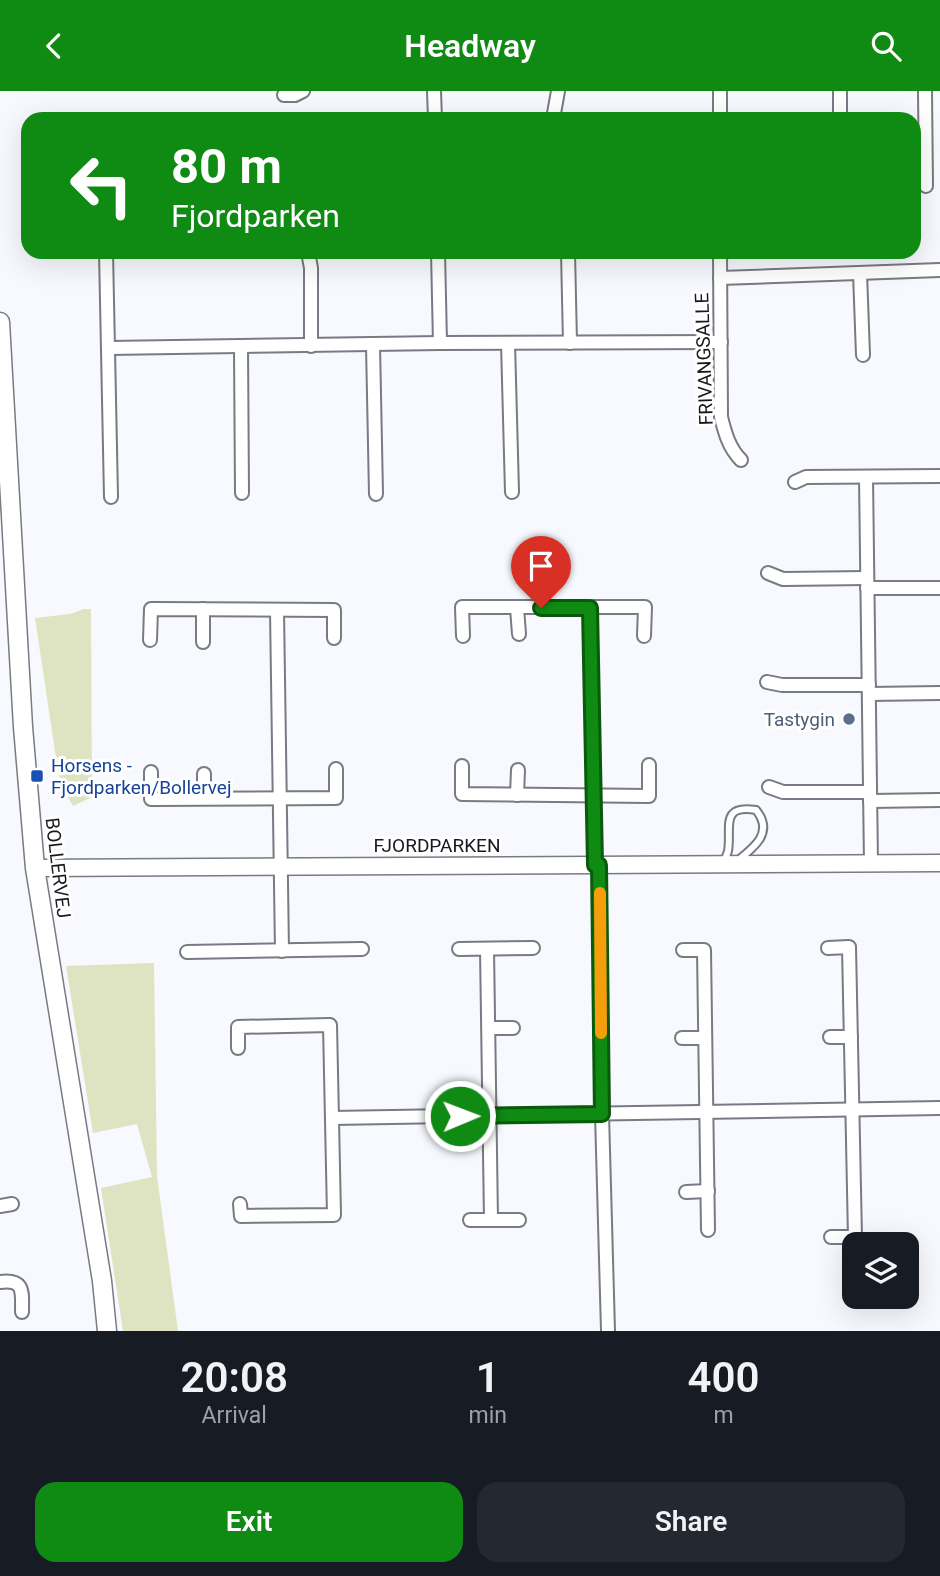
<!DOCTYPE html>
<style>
:root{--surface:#171b24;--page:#242831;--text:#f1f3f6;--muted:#9ea1a6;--accent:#0f8a12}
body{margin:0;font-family:Roboto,sans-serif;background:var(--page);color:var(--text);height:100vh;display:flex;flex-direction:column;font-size:26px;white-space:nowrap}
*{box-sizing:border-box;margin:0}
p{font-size:23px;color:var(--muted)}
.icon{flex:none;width:38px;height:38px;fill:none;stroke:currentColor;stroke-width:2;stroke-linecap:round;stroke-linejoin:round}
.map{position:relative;height:1240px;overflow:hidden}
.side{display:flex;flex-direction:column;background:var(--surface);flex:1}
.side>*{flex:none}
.banner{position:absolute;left:21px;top:21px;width:900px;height:147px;border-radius:21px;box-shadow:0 7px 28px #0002;background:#0f8a12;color:#fff;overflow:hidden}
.fabs{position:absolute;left:842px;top:1141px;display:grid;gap:14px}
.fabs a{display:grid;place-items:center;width:77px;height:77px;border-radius:14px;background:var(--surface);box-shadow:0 7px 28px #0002;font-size:35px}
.pin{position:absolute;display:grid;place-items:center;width:60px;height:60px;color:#fff;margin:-72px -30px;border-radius:50% 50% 50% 0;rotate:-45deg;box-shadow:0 0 7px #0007}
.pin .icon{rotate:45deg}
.me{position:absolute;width:77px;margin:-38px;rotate:89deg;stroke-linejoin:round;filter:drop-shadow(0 0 5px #0008)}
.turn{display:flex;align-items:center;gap:24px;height:147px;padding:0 35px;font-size:32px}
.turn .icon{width:91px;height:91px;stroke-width:2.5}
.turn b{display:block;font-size:49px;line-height:60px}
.eta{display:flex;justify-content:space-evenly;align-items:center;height:119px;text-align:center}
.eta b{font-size:42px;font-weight:600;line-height:49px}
.button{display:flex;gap:14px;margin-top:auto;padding:14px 35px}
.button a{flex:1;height:80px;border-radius:21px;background:var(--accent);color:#fff;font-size:28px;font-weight:600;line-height:80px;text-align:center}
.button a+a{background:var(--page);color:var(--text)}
header{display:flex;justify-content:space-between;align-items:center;height:91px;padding:0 35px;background:var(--accent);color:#fff;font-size:32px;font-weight:600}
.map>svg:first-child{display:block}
.green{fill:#dee4c1}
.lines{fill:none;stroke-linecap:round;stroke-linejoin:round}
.service-casing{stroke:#777b82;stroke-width:10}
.minor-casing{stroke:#777b82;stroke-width:16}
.tertiary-casing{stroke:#777b82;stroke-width:19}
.secondary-casing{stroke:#777b82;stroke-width:21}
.service{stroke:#fff;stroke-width:6}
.minor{stroke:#fff;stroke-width:12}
.tertiary{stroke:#fff;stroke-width:16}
.secondary{stroke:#fff;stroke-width:18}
.route-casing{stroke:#0a5a0c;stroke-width:18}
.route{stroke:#0f8a12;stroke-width:12}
.slow{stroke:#f59e0b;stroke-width:12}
.service-dot{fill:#5c6f8a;stroke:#fff;stroke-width:2.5}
.transit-dot{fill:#1a4fb4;stroke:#fff;stroke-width:2.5}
.labels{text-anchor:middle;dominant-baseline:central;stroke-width:6;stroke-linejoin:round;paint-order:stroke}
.street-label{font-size:19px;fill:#17191b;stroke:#fff}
.service-label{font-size:19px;fill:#4e5e75;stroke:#fff;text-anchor:end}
.transit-label{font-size:19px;fill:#164399;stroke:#fff;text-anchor:start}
</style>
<header><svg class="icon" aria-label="back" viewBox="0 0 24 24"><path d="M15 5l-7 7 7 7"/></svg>Headway<svg class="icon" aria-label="search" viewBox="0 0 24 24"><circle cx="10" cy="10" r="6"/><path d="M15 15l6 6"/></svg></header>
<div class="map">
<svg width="940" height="1240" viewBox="0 0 940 1240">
<rect width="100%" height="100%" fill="#f7f9fe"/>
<g class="green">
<path d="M 84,518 L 91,518 L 92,706 L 73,715 L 61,692 L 56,667 L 35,527 L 70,523 Z"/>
<path d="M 154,872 L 157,1085 L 178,1240 L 123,1240 L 101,1097 L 152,1086 L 137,1033 L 93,1042 L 66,875 Z"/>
</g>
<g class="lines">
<defs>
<path id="service" d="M 724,771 C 725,767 727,764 728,760 C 732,738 719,713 756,719 C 774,741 755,756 737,770"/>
<g id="minor">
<path d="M 434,0 L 435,28"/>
<path d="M 720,0 L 720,28"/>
<path d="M 925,0 L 926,95"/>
<path d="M 284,4 L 295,4 L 303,0"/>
<path d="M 553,28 L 558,0"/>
<path d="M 840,28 L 840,0"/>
<path d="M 106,161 L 111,406"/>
<path d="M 308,161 L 311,177 L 311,255"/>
<path d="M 438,161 L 440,252"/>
<path d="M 568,161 L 570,252"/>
<path d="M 720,161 L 721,326 C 725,342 729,357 741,369"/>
<path d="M 860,182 L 863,264"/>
<path d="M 720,187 L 940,179"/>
<path d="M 508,252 L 512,401"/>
<path d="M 373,254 L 376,403"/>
<path d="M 241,256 L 242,402"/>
<path d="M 109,257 L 440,252 L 721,251"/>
<path d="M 866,386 L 871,773"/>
<path d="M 795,391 L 806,386 L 940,385"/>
<path d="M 768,482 L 783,488 L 867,487"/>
<path d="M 867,497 L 940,497"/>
<path d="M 517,517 L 519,543"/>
<path d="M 590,517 L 595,774"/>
<path d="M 203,518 L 203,551"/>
<path d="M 277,519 L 282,860"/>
<path d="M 463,545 L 462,516 L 645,516 L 644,545"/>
<path d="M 150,549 L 151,518 L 334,519 L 334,547"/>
<path d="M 767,591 L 782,594 L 869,594"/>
<path d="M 869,603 L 940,602"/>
<path d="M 462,675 L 462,703 L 649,705 L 649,674"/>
<path d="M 151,681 L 151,708 L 336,707 L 336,678"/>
<path d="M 204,683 L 204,707"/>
<path d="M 769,696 L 783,701 L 870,701"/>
<path d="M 517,704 L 518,679"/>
<path d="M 870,710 L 940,709"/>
<path d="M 599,774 L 602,1023 L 608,1240"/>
<path d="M 828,857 L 849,856 L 855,1146 L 831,1146"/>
<path d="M 459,858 L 533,857"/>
<path d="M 487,858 L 491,1129"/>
<path d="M 683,859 L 704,859 L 708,1139"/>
<path d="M 187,861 L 362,858"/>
<path d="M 489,937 L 513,937"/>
<path d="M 830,946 L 851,946"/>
<path d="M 682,947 L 705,947"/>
<path d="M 238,957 L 238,936 L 330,934 L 334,1124 L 241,1125 L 240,1113"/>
<path d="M 332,1027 L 940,1017"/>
<path d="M 686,1101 L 708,1100"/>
<path d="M 0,1115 L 12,1113"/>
<path d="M 470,1129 L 519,1129"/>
<path d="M 0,1191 C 25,1188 22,1201 22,1221"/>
</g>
<path id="tertiary" d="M 35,777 L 940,772"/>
<path id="secondary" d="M 0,231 L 23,636 L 35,777 L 102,1190 L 107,1240"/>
</defs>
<use href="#service" class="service-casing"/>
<use href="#minor" class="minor-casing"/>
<use href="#tertiary" class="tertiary-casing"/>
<use href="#secondary" class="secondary-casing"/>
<use href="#service" class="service"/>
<use href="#minor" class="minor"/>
<use href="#tertiary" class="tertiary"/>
<use href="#secondary" class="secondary"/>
</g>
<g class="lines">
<defs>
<path id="route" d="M 460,1025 L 602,1023 L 599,774 L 595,774 L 590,517 L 541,517"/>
</defs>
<use href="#route" class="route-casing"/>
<use href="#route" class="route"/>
<path class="slow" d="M 600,802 L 601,942"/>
</g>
<circle class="service-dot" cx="849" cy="628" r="7"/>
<rect class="transit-dot" x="30" y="678" width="14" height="14" rx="3.5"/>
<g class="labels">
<g class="street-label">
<text transform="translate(704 268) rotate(-92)">FRIVANGSALLE</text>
<text x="437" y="754">FJORDPARKEN</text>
<text transform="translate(58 777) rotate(83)">BOLLERVEJ</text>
</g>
<g class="service-label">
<text x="835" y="628">Tastygin</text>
</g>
<g class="transit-label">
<text x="51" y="674">Horsens -<tspan x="51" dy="22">Fjordparken/Bollervej</tspan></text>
</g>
</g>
</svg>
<div class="fabs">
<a><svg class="icon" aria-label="layers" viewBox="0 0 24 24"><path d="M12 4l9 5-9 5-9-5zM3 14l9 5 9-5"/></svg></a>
</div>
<div class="pin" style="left:541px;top:517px;background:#d93025"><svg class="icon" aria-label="arrive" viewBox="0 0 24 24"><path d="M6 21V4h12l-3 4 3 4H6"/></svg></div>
<svg class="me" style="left:460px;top:1025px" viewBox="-20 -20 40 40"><circle r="17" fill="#0f8a12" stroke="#fff" stroke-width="3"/><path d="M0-11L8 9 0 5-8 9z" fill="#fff"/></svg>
<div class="banner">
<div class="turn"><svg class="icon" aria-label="left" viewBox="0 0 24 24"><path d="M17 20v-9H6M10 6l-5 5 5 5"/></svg><div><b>80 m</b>Fjordparken</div></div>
</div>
</div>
<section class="side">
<div class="eta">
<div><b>20:08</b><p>Arrival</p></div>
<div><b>1</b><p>min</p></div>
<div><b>400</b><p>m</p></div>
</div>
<div class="button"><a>Exit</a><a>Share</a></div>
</section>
